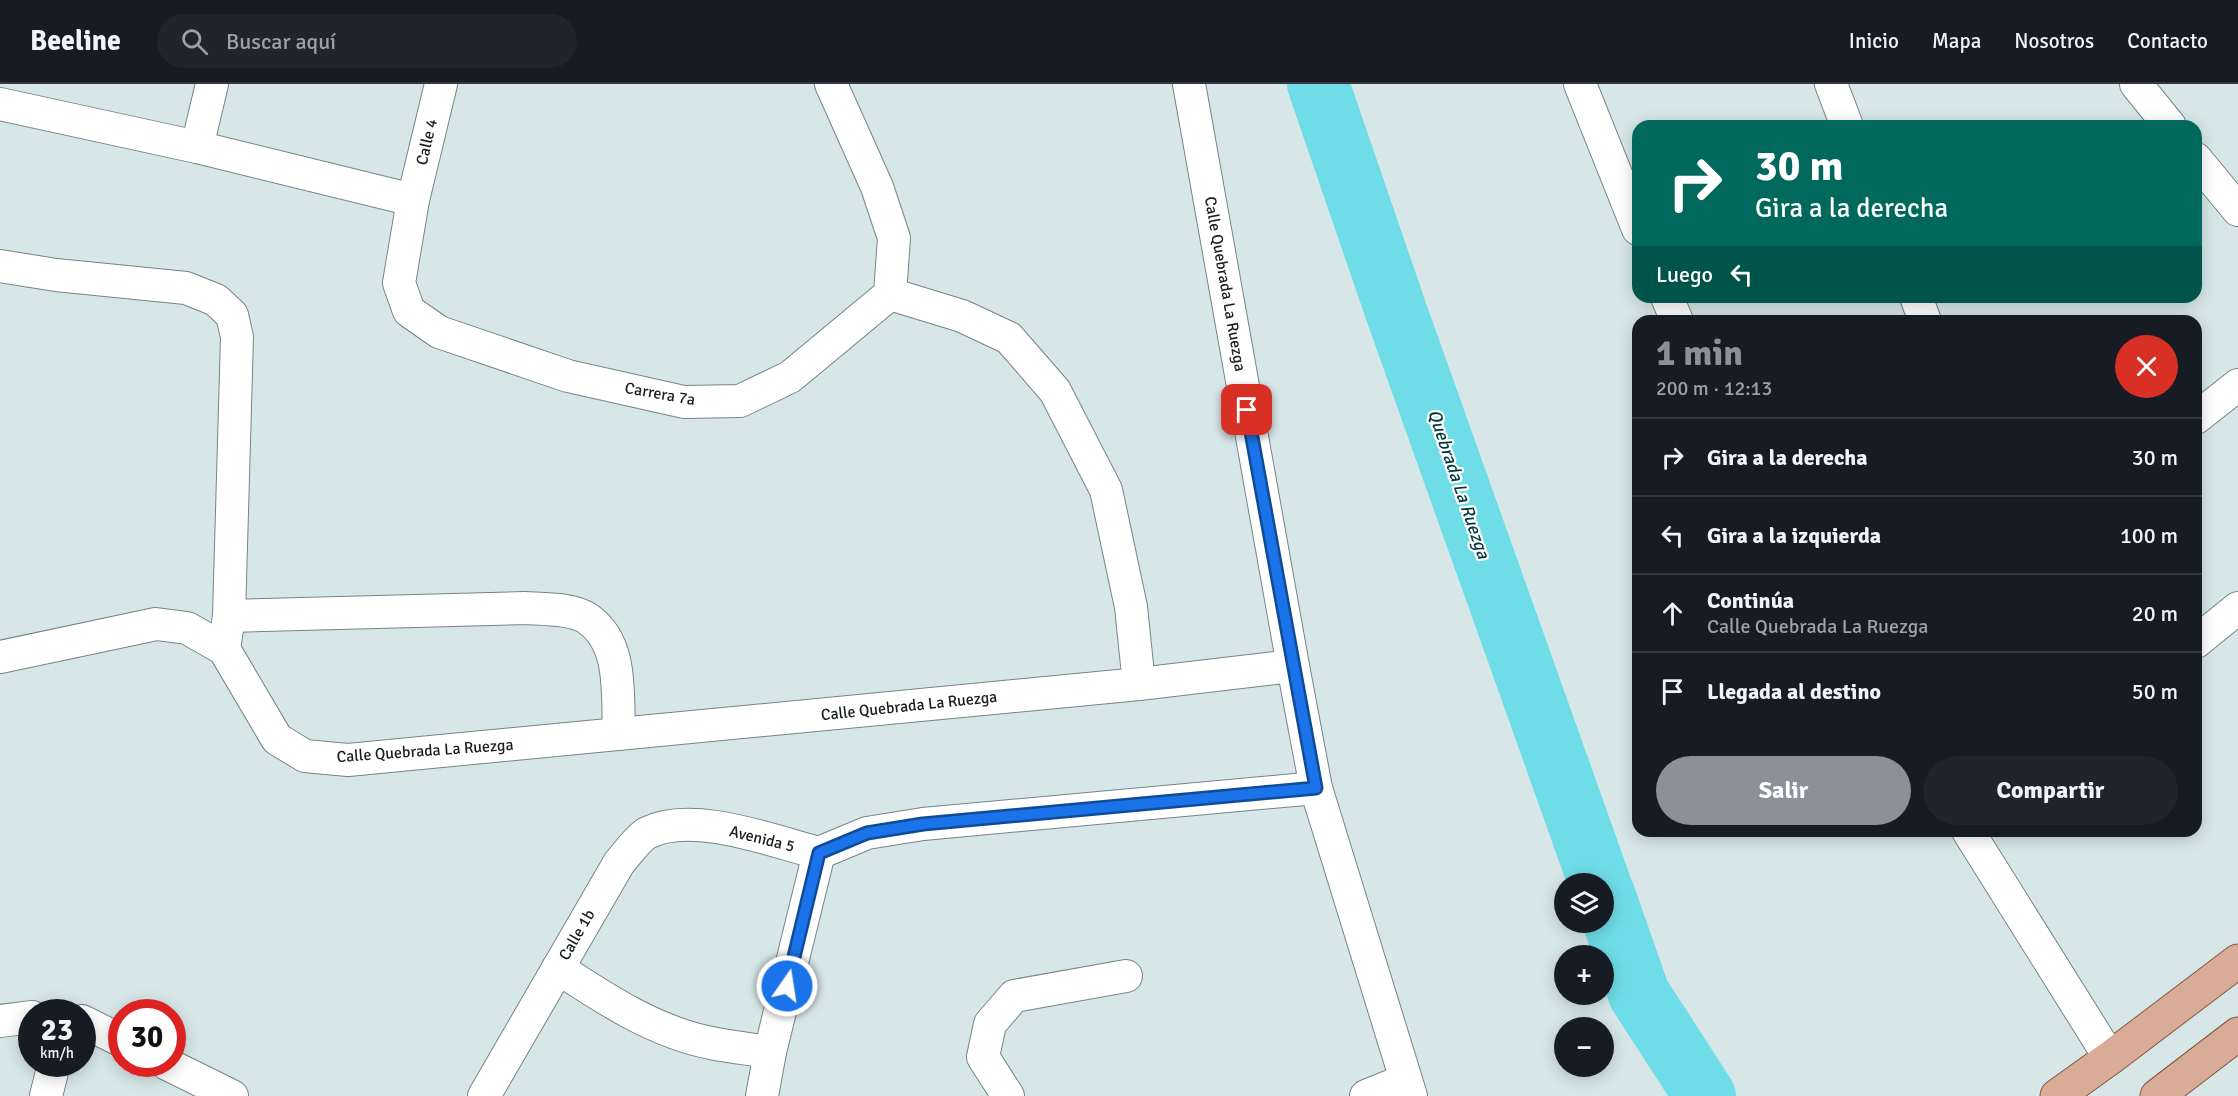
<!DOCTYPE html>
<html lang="es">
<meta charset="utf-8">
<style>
:root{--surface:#171b24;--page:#20242c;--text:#f1f3f6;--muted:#9ea1a6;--line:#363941;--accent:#8c9099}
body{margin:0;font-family:Signika,sans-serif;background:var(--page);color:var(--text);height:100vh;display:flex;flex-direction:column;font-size:22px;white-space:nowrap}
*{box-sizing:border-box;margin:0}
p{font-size:20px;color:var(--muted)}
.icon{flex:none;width:33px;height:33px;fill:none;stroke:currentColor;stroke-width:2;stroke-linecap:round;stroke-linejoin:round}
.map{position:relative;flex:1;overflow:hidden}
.drawer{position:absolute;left:1632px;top:231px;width:570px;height:522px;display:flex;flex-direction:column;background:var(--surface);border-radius:18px;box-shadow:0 3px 15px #0003}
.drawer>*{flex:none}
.hud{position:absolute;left:1632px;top:36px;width:570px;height:183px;border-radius:18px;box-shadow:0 3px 15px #0003;background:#00695c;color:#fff;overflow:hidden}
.controls{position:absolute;left:1554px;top:789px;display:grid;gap:12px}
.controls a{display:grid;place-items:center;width:60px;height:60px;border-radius:50%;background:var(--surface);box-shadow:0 3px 15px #0003;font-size:30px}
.speed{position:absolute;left:18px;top:915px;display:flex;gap:12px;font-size:30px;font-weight:700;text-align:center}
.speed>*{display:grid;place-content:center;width:78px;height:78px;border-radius:50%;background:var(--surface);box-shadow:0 3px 15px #0003;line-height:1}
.speed small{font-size:15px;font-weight:400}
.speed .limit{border:9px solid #d22;background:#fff;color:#111}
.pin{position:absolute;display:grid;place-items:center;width:51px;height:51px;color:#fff;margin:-26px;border-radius:12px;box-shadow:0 3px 9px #0006}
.me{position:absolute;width:66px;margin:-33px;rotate:13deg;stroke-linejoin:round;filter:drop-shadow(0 0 4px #0008)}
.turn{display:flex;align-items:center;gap:21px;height:126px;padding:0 24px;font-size:27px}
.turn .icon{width:78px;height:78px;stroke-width:2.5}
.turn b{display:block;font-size:42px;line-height:51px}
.then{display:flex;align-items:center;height:57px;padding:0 24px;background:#0003;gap:12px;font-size:22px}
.round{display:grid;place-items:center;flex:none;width:63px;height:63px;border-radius:32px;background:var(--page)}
.headline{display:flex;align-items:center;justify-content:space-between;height:102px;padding:0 24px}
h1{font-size:36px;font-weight:700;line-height:45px;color:var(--accent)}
.primary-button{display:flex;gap:12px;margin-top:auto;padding:12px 24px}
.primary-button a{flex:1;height:69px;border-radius:36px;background:var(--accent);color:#fff;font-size:24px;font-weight:700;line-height:69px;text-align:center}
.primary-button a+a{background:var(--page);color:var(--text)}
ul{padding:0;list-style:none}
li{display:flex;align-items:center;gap:18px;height:78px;padding:0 24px;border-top:2px solid var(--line)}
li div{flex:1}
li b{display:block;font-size:22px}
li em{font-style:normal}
header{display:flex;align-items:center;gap:36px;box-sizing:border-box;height:84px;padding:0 30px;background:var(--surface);border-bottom:2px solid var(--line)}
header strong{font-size:28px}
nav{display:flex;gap:33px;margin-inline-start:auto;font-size:21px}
.search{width:420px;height:54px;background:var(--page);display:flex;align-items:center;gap:15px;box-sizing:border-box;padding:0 21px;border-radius:33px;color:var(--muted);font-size:22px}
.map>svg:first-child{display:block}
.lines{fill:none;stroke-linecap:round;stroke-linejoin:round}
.river{stroke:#6fdde7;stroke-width:62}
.street-casing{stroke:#768486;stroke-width:34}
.primary-casing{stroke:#865640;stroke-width:35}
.street{stroke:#fff;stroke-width:32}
.primary{stroke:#d9ac97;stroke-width:33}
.route-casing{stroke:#114b97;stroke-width:15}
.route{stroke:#1a73e8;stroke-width:10}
.labels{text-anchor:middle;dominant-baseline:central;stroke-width:4.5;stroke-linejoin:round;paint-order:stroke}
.street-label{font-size:16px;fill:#191f20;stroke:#fff}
.water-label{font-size:18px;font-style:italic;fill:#00383c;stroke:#fff}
</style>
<header>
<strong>Beeline</strong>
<div class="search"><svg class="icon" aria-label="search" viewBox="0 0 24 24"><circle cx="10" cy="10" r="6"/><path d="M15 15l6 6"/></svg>Buscar aquí</div>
<nav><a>Inicio</a><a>Mapa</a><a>Nosotros</a><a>Contacto</a></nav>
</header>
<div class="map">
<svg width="2238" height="1012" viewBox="0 0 2238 1012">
<rect width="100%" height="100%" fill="#d7e7e8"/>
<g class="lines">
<g class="river">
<path d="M 1318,0 L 1397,230 L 1600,800"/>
<path d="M 1604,810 L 1639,910 L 1705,1012"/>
</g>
<defs>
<g id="street">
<path d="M 441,0 L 413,116 L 399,199 L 409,227 L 439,248 L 568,292 L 684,318 L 740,317 L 790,293 L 890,210 L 894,154 L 877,103 L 831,0"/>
<path d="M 1580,0 L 1638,145"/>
<path d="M 1831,0 L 1847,42"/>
<path d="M 2136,0 L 2170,42"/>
<path d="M 0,20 L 197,63 L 413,116"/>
<path d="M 197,63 L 212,0"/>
<path d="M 2196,75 L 2238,126"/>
<path d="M 0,182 L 56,191 L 186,204 L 216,216 L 232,231 L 237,253 L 229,532 L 224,565"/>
<path d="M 890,210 L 962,232 L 1009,254 L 1055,307 L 1106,406 L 1131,523 L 1139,600"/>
<path d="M 1667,213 L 1677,237"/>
<path d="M 1916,213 L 1925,237"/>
<path d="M 2196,334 L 2238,301"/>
<path d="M 229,532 L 525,524 C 543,525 574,524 588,535 C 624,560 617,612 619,650"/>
<path d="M 2196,558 L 2238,524"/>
<path d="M 0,573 L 156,540 L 187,544 L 224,565 L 277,655 L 305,672 L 348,676 L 1139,600 L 1293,582 L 1189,0"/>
<path d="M 1293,582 L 1316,704 L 1411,1012"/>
<path d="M 1968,747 L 2110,974"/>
<path d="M 819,769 L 867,749 L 923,740 L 1316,704"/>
<path d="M 558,884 C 605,915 655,948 711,959 C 730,963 751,965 770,968"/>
<path d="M 0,937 L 32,933"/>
<path d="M 82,937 L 122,957"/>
<path d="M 167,980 L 232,1012"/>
<path d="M 46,1012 L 54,980"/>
<path d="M 484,1012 L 619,779 C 627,770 637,755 647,749 C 692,726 772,757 819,769 L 770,968 L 762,1012"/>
<path d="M 1008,1012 L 983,973 L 990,940 L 1014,912 L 1126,892"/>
<path d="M 1366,1012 L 1405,996"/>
</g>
<g id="primary">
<path d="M 2057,1012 L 2110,974 L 2238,877"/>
<path d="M 2157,1012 L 2238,950"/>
</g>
</defs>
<use href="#street" class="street-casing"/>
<use href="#primary" class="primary-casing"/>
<use href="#street" class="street"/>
<use href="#primary" class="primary"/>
</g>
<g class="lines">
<defs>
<path id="route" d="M 787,902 L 819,769 L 867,749 L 923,740 L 1316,704 L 1247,326"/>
</defs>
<use href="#route" class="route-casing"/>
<use href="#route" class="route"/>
</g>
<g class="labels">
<g class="street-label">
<text transform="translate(427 58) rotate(-77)">Calle 4</text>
<text transform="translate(1225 200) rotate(80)">Calle Quebrada La Ruezga</text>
<text transform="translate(660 310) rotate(10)">Carrera 7a</text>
<text transform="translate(909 622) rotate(-6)">Calle Quebrada La Ruezga</text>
<text transform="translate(425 667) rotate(-4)">Calle Quebrada La Ruezga</text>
<text transform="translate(762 755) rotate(14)">Avenida 5</text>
<text transform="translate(577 851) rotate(-60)">Calle 1b</text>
</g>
<g class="water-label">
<text transform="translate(1459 400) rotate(71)">Quebrada La Ruezga</text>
</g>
</g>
</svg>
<div class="controls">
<a><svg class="icon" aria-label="layers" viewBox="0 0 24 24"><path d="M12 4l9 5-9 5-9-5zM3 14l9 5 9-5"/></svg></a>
<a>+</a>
<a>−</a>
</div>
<div class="speed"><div>23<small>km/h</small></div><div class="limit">30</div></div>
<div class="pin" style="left:1247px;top:326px;background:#d93025"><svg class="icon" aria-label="arrive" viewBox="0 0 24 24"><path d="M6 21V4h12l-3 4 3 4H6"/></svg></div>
<svg class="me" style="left:787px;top:902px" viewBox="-20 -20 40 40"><circle r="17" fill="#1a73e8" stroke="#fff" stroke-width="3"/><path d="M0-11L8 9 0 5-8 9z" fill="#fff"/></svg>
<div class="hud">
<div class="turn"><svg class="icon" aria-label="right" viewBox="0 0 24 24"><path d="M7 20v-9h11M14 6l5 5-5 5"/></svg><div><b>30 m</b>Gira a la derecha</div></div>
<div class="then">Luego<svg class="icon" aria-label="left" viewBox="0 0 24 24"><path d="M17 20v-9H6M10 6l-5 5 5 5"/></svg></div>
</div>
<section class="drawer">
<div class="headline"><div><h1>1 min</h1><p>200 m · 12:13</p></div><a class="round" style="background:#d93025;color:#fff"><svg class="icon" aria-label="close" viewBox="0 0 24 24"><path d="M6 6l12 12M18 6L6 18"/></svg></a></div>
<ul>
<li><svg class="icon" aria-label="right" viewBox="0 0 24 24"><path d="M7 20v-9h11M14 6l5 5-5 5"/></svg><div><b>Gira a la derecha</b></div><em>30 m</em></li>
<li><svg class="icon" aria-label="left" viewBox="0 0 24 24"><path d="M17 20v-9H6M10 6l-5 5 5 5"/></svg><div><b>Gira a la izquierda</b></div><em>100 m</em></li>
<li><svg class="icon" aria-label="ahead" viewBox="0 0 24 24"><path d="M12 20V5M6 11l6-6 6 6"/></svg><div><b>Continúa</b><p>Calle Quebrada La Ruezga</p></div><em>20 m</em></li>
<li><svg class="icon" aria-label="arrive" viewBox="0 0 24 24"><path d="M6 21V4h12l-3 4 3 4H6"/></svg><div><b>Llegada al destino</b></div><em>50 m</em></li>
</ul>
<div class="primary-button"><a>Salir</a><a>Compartir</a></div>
</section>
</div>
